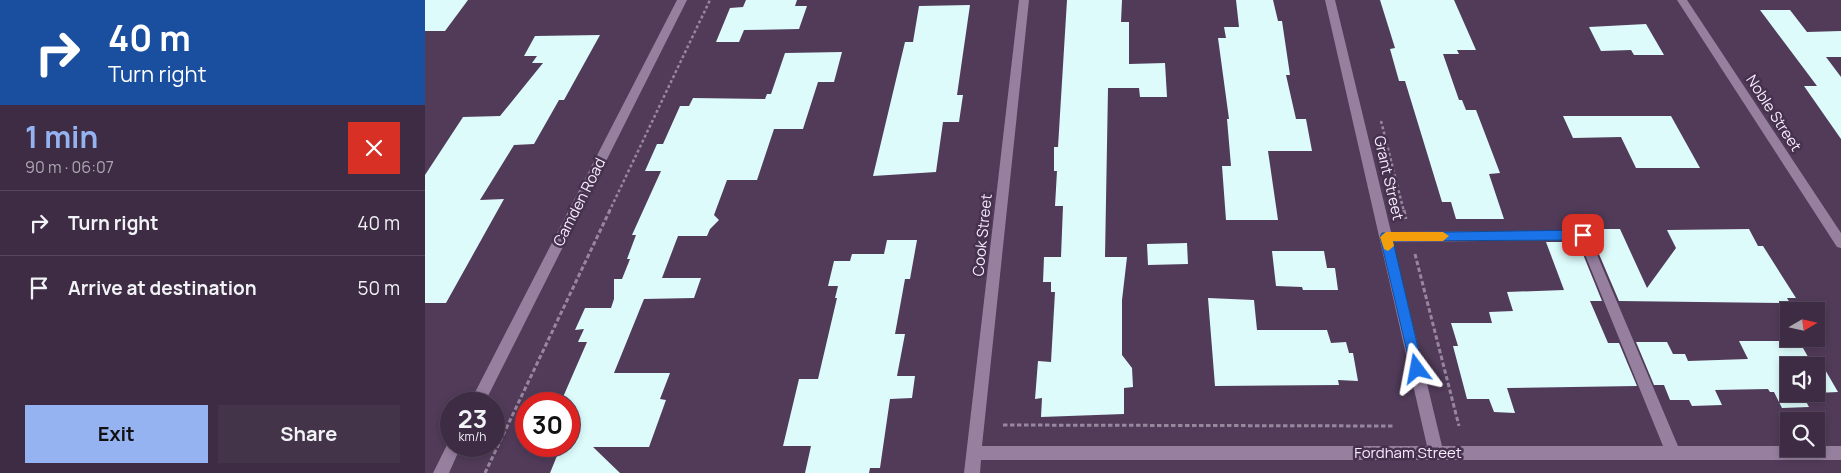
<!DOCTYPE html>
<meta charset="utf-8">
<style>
:root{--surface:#3d2c43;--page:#44344a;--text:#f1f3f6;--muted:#ada7b2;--line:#56485c;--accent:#95b2f1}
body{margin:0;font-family:Manrope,sans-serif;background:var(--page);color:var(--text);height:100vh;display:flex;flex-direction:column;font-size:19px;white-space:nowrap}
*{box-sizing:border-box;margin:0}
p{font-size:16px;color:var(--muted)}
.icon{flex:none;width:28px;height:28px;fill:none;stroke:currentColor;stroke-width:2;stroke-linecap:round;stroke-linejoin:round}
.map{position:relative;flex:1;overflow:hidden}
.side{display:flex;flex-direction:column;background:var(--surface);width:425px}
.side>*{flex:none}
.top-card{background:#1a4fa0;color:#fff;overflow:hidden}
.needle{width:32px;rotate:81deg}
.tools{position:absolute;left:1355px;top:302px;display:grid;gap:10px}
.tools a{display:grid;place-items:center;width:45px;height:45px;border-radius:0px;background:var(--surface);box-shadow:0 2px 8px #0003,0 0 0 1px var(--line);font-size:25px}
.speed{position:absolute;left:15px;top:392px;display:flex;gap:10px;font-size:25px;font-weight:700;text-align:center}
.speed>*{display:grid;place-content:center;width:65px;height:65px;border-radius:50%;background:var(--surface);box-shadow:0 2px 8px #0003,0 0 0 1px var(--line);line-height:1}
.speed small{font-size:12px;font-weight:400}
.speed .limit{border:8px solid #d22;background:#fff;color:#111}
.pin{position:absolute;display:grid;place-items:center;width:42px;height:42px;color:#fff;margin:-21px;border-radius:10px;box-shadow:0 2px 8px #0006}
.me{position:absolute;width:55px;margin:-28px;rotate:347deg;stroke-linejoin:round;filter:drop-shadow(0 0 4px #0008)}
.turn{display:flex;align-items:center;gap:18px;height:105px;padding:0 25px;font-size:22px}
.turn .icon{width:65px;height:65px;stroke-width:2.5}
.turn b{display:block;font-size:35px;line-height:42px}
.round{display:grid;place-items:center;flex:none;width:52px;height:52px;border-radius:0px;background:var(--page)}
.head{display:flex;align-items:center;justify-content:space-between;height:85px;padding:0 25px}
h1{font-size:30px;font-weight:700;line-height:38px;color:var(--accent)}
.cta{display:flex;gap:10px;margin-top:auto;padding:10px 25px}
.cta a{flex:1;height:58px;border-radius:0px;background:var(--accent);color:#111;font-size:20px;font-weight:700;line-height:58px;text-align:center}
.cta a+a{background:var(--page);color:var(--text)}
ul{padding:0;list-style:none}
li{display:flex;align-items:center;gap:15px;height:65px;padding:0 25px;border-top:1px solid var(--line)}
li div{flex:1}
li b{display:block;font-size:19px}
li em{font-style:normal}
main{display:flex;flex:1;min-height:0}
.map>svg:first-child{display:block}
.building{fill:#ddfbfb}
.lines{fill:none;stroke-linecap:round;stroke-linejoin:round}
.path-far1{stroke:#98869f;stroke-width:2.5;stroke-dasharray:3 2.5;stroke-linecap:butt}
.path{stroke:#98869f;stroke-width:3;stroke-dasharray:4.5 2.5;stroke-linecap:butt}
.minor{fill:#977fa0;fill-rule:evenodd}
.route{fill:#1a73e8;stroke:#114b97}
.slow{fill:#f59e0b}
.labels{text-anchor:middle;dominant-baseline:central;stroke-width:5;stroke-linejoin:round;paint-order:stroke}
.street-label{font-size:15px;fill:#f9ecfe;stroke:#46314e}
</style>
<main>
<section class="side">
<div class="top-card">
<div class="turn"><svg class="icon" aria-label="right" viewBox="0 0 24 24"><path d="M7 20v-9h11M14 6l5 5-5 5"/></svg><div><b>40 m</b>Turn right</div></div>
</div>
<div class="head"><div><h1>1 min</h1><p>90 m · 06:07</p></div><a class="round" style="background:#d93025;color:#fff"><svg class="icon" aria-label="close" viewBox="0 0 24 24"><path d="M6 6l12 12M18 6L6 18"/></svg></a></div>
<ul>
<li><svg class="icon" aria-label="right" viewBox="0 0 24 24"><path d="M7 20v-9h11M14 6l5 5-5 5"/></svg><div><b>Turn right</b></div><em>40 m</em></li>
<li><svg class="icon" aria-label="arrive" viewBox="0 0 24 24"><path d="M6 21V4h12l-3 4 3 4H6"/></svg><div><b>Arrive at destination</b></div><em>50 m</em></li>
</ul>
<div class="cta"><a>Exit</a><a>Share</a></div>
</section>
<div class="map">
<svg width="1416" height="473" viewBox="0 0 1416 473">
<rect width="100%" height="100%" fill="#513b59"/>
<g class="building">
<path d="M 0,0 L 43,0 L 20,31 L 0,31 Z"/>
<path d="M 321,0 L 372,0 L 370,6 L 382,6 L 374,29 L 319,30 L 314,42 L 291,42 L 305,8 L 318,7 Z"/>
<path d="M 642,0 L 697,0 L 696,22 L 704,22 L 704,64 L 740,63 L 742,97 L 715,97 L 714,88 L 683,88 L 680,257 L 702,257 L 697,300 L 697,355 L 707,368 L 708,387 L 699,388 L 699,414 L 616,417 L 617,398 L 610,399 L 613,361 L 626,362 L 630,292 L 626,292 L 626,282 L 618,282 L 619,257 L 636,257 L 638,206 L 630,206 L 632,171 L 629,171 L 629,147 L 633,147 Z"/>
<path d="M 811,0 L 848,0 L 853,21 L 857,21 L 865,75 L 861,75 L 871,119 L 881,119 L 887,151 L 843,151 L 853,220 L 801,220 L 797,166 L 806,166 L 802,119 L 804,119 L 793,38 L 801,38 L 799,27 L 814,27 Z"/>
<path d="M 955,0 L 1029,0 L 1051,50 L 1032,50 L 1034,54 L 1018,54 L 1034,100 L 1037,100 L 1041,110 L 1051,110 L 1075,173 L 1064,174 L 1079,219 L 1031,219 L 1026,202 L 1017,202 L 980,81 L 974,81 L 965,49 L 970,48 Z"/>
<path d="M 545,5 L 532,95 L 538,95 L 534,122 L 518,122 L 511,172 L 448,176 L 480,42 L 488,42 L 494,6 Z"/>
<path d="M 1335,10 L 1365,10 L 1382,32 L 1416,31 L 1416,57 L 1401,57 L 1416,77 L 1416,139 L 1379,86 L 1392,86 Z"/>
<path d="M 1221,24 L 1239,55 L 1209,55 L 1206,50 L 1176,51 L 1164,27 Z"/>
<path d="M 175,35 L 139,100 L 134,100 L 109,144 L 89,145 L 55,200 L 79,199 L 21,303 L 0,303 L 0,175 L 38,117 L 75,116 L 118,63 L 107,63 L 112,56 L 99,56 L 110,36 Z"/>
<path d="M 417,52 L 409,82 L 393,82 L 378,129 L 349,129 L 332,180 L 302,180 L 289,215 L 294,220 L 285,229 L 282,236 L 253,236 L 237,278 L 276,278 L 269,298 L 219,299 L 189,373 L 245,373 L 235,399 L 241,400 L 224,447 L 168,447 L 195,473 L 125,473 L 136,446 L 144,446 L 144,404 L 135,404 L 162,342 L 153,342 L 159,329 L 150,330 L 160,308 L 186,308 L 189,299 L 189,279 L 197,279 L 205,259 L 202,259 L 211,235 L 207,235 L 236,171 L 220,171 L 232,144 L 238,144 L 255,106 L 264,106 L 268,98 L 340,99 L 342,94 L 346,94 L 360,53 Z"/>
<path d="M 1138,116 L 1246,116 L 1275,168 L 1211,168 L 1196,137 L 1148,138 Z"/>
<path d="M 1169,229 L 1195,229 L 1222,288 L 1251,248 L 1242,230 L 1324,229 L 1333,246 L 1338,246 L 1371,298 L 1362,298 L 1365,303 L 1194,301 L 1168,240 L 1173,240 Z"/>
<path d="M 462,240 L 492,240 L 485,279 L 480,279 L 470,334 L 480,334 L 472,376 L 490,376 L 487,398 L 465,399 L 455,468 L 445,468 L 444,473 L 380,473 L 386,446 L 358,446 L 374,379 L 393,379 L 412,298 L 410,298 L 413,286 L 403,286 L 409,261 L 425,261 L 427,254 L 459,254 Z"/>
<path d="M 1121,242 L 1153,242 L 1177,301 L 1165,301 L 1183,343 L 1194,343 L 1212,386 L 1082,388 L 1090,413 L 1069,412 L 1064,399 L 1042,399 L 1028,346 L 1033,346 L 1026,323 L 1067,323 L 1064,312 L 1088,311 L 1082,292 L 1139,290 Z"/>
<path d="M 762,243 L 763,264 L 723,265 L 722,244 Z"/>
<path d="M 847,251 L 899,251 L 902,268 L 910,268 L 913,290 L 878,290 L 877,287 L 851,286 Z"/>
<path d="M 783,298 L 829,300 L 832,330 L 902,330 L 906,343 L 921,342 L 924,353 L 928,353 L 933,381 L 913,380 L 914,385 L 790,386 Z"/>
<path d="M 1314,341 L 1374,341 L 1386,362 L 1395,361 L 1413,392 L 1391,393 L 1391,366 L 1364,366 L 1364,394 L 1377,394 L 1384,407 L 1357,408 L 1349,392 L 1345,392 L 1343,389 L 1290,390 L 1297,405 L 1267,406 L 1264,400 L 1245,400 L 1239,385 L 1229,385 L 1211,342 L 1242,342 L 1248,354 L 1260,354 L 1263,361 L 1323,359 Z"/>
</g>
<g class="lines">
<g class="path-far1">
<path d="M 956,121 L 979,212"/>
<path d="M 184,212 L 285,0"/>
</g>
<g class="path">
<path d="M 979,210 L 981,219"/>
<path d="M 990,254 L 1034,426"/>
<path d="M 578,425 L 968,426"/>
<path d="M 60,473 L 185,210"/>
</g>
<g class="minor">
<path d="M 252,0 L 262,0 L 59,404 L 44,404 Z"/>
<path d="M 594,0 L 604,0 L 557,446 L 1002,446 L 900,0 L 910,0 L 966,232 L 1162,231 L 1253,446 L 1364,446 L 1364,449 L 1391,449 L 1391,446 L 1416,446 L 1416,460 L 556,460 L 555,473 L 539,473 ZM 1154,240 L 1238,446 L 1017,446 L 968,242 Z"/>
<path d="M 1252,0 L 1262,0 L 1416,233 L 1416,248 L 1412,247 Z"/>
<path d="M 26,440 L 26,446 L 36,446 L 24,473 L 8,473 L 24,441 Z"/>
</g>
</g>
<path class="route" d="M 1158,230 L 1164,235 L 1158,240 L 968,241 L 998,369 L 996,373 L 992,375 L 987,373 L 955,237 L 957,233 Z"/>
<path class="slow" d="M 961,232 L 1018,232 L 1024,236 L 1018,241 L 968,241 L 969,246 L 963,251 L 959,249 L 955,237 Z"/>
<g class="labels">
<g class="street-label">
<text transform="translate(1349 113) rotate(57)">Noble Street</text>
<text transform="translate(964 178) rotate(77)">Grant Street</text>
<text transform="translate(154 202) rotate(-63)">Camden Road</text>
<text transform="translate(557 235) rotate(-84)">Cook Street</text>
<text x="983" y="452">Fordham Street</text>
</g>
</g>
</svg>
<div class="tools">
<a><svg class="needle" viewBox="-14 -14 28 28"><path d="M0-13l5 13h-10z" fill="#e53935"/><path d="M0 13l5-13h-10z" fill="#ada7b2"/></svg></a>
<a><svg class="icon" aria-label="sound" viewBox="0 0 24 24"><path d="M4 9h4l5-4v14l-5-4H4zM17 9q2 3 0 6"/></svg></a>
<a><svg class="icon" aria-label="search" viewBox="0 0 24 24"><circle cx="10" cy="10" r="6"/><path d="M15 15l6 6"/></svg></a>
</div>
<div class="speed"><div>23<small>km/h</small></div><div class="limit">30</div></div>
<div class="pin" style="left:1158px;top:235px;background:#d93025"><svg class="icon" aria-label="arrive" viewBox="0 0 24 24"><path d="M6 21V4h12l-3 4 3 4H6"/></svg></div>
<svg class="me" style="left:992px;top:369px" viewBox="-20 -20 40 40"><path d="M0-17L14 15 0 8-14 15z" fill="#1a73e8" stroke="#fff" stroke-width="4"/></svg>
</div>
</main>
